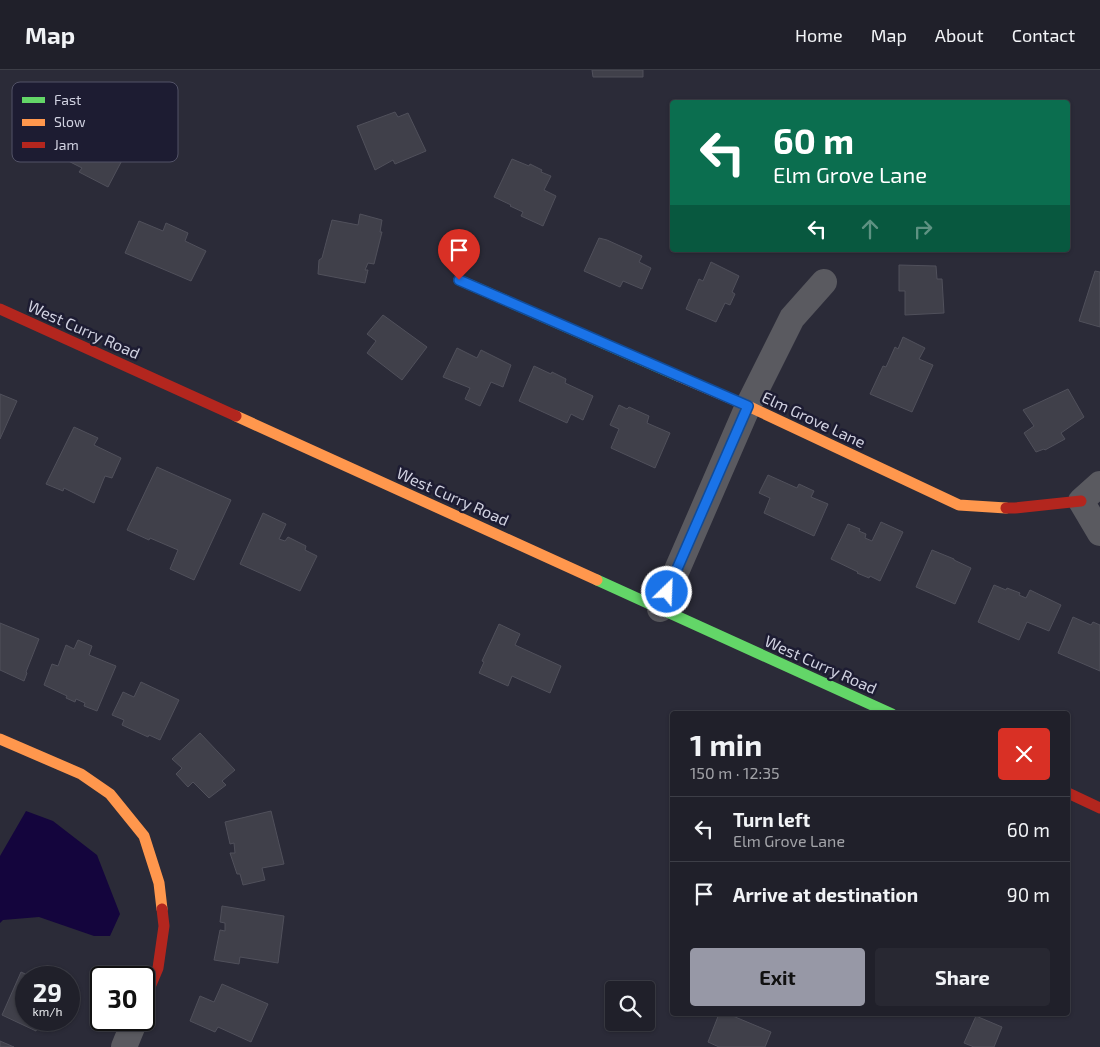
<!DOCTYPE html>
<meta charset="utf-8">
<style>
:root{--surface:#20202a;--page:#282832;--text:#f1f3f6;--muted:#a2a3a8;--line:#3d3e47;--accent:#9798a6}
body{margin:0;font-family:"Exo 2",sans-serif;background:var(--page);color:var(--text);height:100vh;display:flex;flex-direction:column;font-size:19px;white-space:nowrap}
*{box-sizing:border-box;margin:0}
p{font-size:16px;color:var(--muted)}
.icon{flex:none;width:28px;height:28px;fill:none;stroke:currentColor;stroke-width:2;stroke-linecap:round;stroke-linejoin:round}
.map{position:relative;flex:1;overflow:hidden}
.sheet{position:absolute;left:670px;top:641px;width:400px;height:305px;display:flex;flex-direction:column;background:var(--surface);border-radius:5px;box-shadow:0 1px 4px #0004,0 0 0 1px var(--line)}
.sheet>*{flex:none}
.hud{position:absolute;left:670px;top:30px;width:400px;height:152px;border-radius:5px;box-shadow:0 1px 4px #0004,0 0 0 1px var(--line);background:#0b6e4f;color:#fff;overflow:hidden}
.fabs{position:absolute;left:605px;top:911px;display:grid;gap:10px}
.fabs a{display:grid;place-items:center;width:50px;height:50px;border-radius:5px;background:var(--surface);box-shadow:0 1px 4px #0004,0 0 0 1px var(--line);font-size:25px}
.speed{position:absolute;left:15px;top:896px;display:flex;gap:10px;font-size:25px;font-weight:700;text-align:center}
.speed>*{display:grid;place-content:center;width:65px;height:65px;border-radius:50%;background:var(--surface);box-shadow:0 1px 4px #0004,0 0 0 1px var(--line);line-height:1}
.speed small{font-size:12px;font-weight:400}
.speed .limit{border:2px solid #111;border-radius:8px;background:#fff;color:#111}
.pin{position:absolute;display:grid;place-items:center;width:42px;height:42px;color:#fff;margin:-51px -21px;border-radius:50% 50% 50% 0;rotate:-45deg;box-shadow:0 0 5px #0007}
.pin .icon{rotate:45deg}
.me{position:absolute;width:55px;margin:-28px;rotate:24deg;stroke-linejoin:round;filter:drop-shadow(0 0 4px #0008)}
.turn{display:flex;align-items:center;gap:18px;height:105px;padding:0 20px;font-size:22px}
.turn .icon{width:65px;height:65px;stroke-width:2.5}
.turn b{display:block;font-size:35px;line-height:42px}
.lanes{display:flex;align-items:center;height:48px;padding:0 20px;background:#0003;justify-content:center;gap:25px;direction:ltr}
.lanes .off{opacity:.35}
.round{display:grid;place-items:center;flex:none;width:52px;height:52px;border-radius:5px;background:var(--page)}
.overview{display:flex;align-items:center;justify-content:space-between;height:85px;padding:0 20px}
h1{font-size:30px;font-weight:700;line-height:38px}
.action{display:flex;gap:10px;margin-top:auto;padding:10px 20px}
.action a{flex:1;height:58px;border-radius:5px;background:var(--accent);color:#111;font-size:20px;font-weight:700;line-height:58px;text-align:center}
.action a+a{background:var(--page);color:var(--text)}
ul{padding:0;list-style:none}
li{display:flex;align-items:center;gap:15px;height:65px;padding:0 20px;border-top:1px solid var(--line)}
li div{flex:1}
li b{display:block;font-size:19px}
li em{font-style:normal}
header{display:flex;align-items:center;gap:30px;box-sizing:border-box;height:70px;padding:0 25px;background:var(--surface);border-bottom:1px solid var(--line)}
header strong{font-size:24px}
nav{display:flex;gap:28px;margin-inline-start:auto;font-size:18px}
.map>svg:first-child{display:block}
.water{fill:#14053d}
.building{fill:#40404a;stroke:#50505b}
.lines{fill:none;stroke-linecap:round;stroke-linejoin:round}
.street{stroke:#5a5a60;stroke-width:26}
.fast{stroke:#63d668;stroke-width:11}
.slow{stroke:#ff974d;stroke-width:11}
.jam{stroke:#b3261e;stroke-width:11}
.route-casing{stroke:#114b97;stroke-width:12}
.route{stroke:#1a73e8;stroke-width:9}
.labels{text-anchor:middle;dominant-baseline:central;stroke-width:5;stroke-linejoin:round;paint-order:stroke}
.street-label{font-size:16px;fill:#d1d2e1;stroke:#1d1c32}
.key{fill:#1d1c32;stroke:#535367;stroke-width:1}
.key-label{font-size:14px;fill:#d1d2e1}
</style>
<header>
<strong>Map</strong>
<nav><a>Home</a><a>Map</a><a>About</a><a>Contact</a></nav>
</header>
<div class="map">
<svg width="1100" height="977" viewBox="0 0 1100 977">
<rect width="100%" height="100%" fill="#2b2b38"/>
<path class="water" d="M 26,741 L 53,751 L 97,785 L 120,844 L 110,866 L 94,866 L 39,847 L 3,850 L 0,853 L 0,786 Z"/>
<g class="building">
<path d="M 592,0 L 643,0 L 643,7 L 593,7 Z"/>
<path d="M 74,34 L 115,56 L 109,68 L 129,77 L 108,117 L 79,102 L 82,98 L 45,79 L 60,51 L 64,53 Z"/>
<path d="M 395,42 L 398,47 L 408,43 L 426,81 L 395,94 L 393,90 L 375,100 L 357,56 Z"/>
<path d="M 512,89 L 529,96 L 530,94 L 542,100 L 541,102 L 551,106 L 544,120 L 556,126 L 543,156 L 521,146 L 523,142 L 510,136 L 511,135 L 494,127 Z"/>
<path d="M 360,144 L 382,150 L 380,162 L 382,162 L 374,194 L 368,193 L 365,200 L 368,200 L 365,213 L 318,204 L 319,190 L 322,188 L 332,150 L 358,155 Z"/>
<path d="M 139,151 L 163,161 L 166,153 L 188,163 L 185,171 L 206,181 L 191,211 L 125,183 Z"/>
<path d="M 599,168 L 607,170 L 642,186 L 639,192 L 651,198 L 642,219 L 623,211 L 620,217 L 584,201 Z"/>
<path d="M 711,192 L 739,206 L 732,222 L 735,224 L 730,235 L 725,233 L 716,252 L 686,239 L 699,209 L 703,211 Z"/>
<path d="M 899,195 L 936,196 L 937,209 L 942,209 L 944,243 L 905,245 L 905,221 L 899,221 Z"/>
<path d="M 1095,201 L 1100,202 L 1100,257 L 1079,251 Z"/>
<path d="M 383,245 L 427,277 L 402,310 L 367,283 L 376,271 L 367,264 Z"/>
<path d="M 903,267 L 925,278 L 919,289 L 933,295 L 912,342 L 870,324 L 883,296 L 886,297 L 895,277 L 898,279 Z"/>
<path d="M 457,278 L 477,288 L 481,280 L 511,295 L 503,317 L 491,312 L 480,336 L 465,329 L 470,318 L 443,307 Z"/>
<path d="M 534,296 L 551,304 L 552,302 L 566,309 L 565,313 L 593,326 L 583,350 L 571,344 L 567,353 L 519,331 Z"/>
<path d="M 1068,319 L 1084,347 L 1061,363 L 1065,369 L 1045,380 L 1044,379 L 1036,382 L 1024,363 L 1034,356 L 1023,340 Z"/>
<path d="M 0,324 L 17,331 L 0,369 Z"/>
<path d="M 619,335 L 627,339 L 629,337 L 649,346 L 647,353 L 670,363 L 655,398 L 611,378 L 619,359 L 610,355 Z"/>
<path d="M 74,357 L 98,368 L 94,375 L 121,388 L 112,408 L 105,406 L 94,433 L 64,418 L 63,421 L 46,414 Z"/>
<path d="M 157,397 L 231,430 L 194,510 L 170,499 L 178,480 L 150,468 L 149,470 L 127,460 Z"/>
<path d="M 768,405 L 797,418 L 799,414 L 814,421 L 811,427 L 828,434 L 814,466 L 764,443 L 770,428 L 759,423 Z"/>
<path d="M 263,443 L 286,454 L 279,469 L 285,471 L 288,467 L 306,476 L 305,480 L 317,486 L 300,521 L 240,494 Z"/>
<path d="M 881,452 L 903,462 L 880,511 L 870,506 L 869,508 L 857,503 L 858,502 L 831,489 L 848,454 L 860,459 L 859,461 L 866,464 L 865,468 L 872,471 Z"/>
<path d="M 932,480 L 954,489 L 954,490 L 971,498 L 955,534 L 916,517 Z"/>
<path d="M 994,515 L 1006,520 L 1007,518 L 1020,523 L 1019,525 L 1026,528 L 1030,520 L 1061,535 L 1049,561 L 1027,552 L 1019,570 L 978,552 Z"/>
<path d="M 1073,547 L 1091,555 L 1093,552 L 1100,555 L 1100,601 L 1058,583 Z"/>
<path d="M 0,553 L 39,569 L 26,602 L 27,603 L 24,611 L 0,600 Z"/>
<path d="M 499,554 L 520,564 L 515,575 L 561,596 L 550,623 L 512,606 L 508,616 L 479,603 L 484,592 L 482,591 Z"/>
<path d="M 78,570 L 92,576 L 89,585 L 116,596 L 97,641 L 84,636 L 85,633 L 76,629 L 75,632 L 66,628 L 67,626 L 44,615 L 52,594 L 58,596 L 66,575 L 74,579 Z"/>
<path d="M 141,612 L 179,630 L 160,670 L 149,665 L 148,667 L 122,655 L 124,650 L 112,645 L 123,622 L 134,627 Z"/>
<path d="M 200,663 L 235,700 L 222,711 L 226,715 L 209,728 L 193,712 L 188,717 L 176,704 L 182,698 L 172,689 Z"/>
<path d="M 271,741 L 284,794 L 262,798 L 265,810 L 243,815 L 240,804 L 237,804 L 230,783 L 235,783 L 234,773 L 230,774 L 225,752 Z"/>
<path d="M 222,836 L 284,846 L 278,893 L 240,887 L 239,894 L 214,890 L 220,860 L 225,861 L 225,853 L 220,852 Z"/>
<path d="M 21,902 L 34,908 L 26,908 L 26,950 L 41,950 L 36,961 L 2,945 Z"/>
<path d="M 222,914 L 268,934 L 251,972 L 218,957 L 215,962 L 190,951 L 200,926 L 214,932 Z"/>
<path d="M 69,918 L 77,921 L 69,941 Z"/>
<path d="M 719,944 L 728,944 L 771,962 L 765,977 L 719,977 L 708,972 Z"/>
<path d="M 976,946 L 1002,957 L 994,977 L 974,977 L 964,973 Z"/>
<path d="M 0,971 L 14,977 L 0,977 Z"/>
</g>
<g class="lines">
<g class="street">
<path d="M 1100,414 L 1081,431 L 1100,463"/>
<path d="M 660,539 L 748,336 L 792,248 L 824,212"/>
<path d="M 124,977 L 135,950"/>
</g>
<g class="fast">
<path d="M 459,210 L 678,306"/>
<path d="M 597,510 L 892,644"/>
</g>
<g class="slow">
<path d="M 678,306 L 748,336 L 959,435 L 1006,438"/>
<path d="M 236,346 L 597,510"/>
<path d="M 0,669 L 81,704 L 110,724 L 144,766 L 159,813 L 162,839"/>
</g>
<g class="jam">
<path d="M 0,239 L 236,346"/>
<path d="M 1006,438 L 1015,438 L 1081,431"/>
<path d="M 1068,723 L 1100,738"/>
<path d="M 144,931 L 158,898 L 164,856 L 162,839"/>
</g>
</g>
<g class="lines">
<defs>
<path id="route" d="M 459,210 L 748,336 L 667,522"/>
</defs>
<use href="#route" class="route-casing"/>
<use href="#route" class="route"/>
</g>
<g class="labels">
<g class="street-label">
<text transform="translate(84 259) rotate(24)">West Curry Road</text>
<text transform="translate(814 349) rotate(25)">Elm Grove Lane</text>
<text transform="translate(453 426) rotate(24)">West Curry Road</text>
<text transform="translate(821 594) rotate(24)">West Curry Road</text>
</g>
</g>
<rect x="12" y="12" width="166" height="80" rx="8" class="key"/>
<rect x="22" y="27" width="23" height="6" fill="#63d668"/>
<rect x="22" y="49" width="23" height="7" fill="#ff974d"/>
<rect x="22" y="72" width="23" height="6" fill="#b3261e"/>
<g class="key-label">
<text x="54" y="35">Fast</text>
<text x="54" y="57">Slow</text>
<text x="54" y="80">Jam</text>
</g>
</svg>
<div class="fabs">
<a><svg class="icon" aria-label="search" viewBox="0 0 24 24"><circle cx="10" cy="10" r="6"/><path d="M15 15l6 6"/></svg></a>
</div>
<div class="speed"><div>29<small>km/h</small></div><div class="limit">30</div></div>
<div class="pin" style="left:459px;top:210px;background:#d93025"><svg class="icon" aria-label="arrive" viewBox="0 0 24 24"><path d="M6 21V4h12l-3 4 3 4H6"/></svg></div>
<svg class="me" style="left:667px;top:522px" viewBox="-20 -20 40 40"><circle r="17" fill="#1a73e8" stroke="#fff" stroke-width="3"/><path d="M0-11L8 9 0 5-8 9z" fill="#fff"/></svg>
<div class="hud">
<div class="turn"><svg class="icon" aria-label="left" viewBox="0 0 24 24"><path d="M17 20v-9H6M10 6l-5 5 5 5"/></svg><div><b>60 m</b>Elm Grove Lane</div></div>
<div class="lanes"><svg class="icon" aria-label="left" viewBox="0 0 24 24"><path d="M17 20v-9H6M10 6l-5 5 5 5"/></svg><svg class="icon off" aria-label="ahead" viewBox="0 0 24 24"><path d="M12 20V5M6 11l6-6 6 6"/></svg><svg class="icon off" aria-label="right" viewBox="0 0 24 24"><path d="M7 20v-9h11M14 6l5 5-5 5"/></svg></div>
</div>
<section class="sheet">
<div class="overview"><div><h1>1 min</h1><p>150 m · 12:35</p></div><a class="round" style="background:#d93025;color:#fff"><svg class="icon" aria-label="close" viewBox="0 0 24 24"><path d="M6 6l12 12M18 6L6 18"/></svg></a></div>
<ul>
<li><svg class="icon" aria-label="left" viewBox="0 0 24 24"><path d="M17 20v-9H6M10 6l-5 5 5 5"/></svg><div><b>Turn left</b><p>Elm Grove Lane</p></div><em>60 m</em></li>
<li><svg class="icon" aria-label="arrive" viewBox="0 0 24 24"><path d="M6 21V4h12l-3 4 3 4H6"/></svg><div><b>Arrive at destination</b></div><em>90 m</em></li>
</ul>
<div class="action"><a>Exit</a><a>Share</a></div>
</section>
</div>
